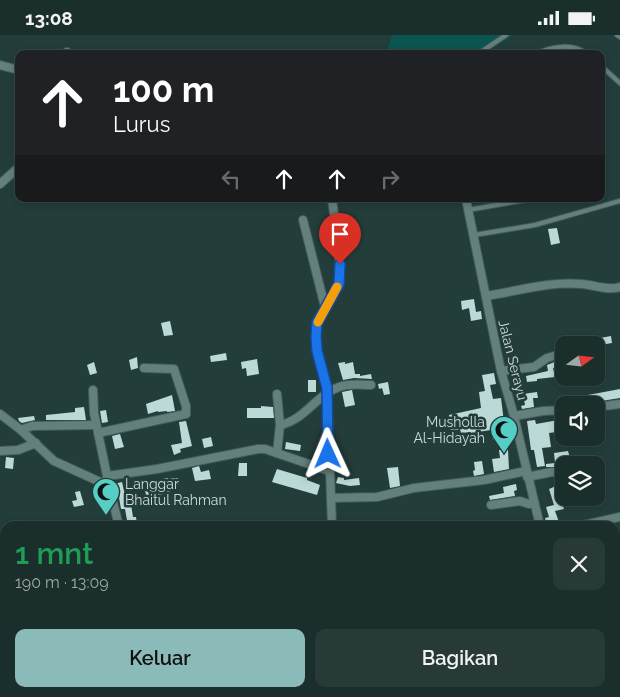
<!DOCTYPE html>
<html lang="id">
<meta charset="utf-8">
<style>
:root{--surface:#1a2e2c;--page:#273a38;--text:#f1f3f6;--muted:#9fa8a9;--line:#384a48;--accent:#8bbbb9}
body{margin:0;font-family:Raleway,sans-serif;background:var(--page);color:var(--text);height:100vh;display:flex;flex-direction:column;font-size:19px;white-space:nowrap}
*{box-sizing:border-box;margin:0}
p{font-size:16px;color:var(--muted)}
.icon{flex:none;width:28px;height:28px;fill:none;stroke:currentColor;stroke-width:2;stroke-linecap:round;stroke-linejoin:round}
.map{position:relative;flex:1;overflow:hidden}
.sheet{position:absolute;left:0px;top:486px;width:620px;height:176px;display:flex;flex-direction:column;background:var(--surface);border-radius:15px 15px 0 0;box-shadow:0 2px 8px #0003,0 0 0 1px var(--line)}
.sheet>*{flex:none}
.top-card{position:absolute;left:15px;top:15px;width:590px;height:152px;border-radius:10px;box-shadow:0 2px 8px #0003,0 0 0 1px var(--line);background:#202124;color:#fff;overflow:hidden}
.needle{width:32px;rotate:75deg}
.buttons{position:absolute;left:555px;top:301px;display:grid;gap:10px}
.buttons a{display:grid;place-items:center;width:50px;height:50px;border-radius:10px;background:var(--surface);box-shadow:0 2px 8px #0003,0 0 0 1px var(--line);font-size:25px}
.pin{position:absolute;display:grid;place-items:center;width:42px;height:42px;color:#fff;margin:-51px -21px;border-radius:50% 50% 50% 0;rotate:-45deg;box-shadow:0 0 5px #0007}
.pin .icon{rotate:45deg}
.me{position:absolute;width:55px;margin:-28px;rotate:359deg;stroke-linejoin:round;filter:drop-shadow(0 0 4px #0008)}
.turn{display:flex;align-items:center;gap:18px;height:105px;padding:0 15px;font-size:22px}
.turn .icon{width:65px;height:65px;stroke-width:2.5}
.turn b{display:block;font-size:35px;line-height:42px}
.lanes{display:flex;align-items:center;height:48px;padding:0 15px;background:#0003;justify-content:center;gap:25px;direction:ltr}
.lanes .off{opacity:.35}
.round{display:grid;place-items:center;flex:none;width:52px;height:52px;border-radius:10px;background:var(--page)}
.headline{display:flex;align-items:center;justify-content:space-between;height:85px;padding:0 15px}
h1{font-size:30px;font-weight:600;line-height:38px;color:#1e9e55}
.action{display:flex;gap:10px;margin-top:auto;padding:10px 15px}
.action a{flex:1;height:58px;border-radius:10px;background:var(--accent);color:#111;font-size:20px;font-weight:600;line-height:58px;text-align:center}
.action a+a{background:var(--page);color:var(--text)}
.status{display:flex;justify-content:space-between;align-items:center;height:35px;padding:0 25px;background:var(--surface);direction:ltr}
.status svg{height:14px;fill:currentColor}
.map>svg:first-child{display:block}
.green{fill:#0b5550}
.building{fill:#bbd9d6}
.lines{fill:none;stroke-linecap:round;stroke-linejoin:round}
.service-casing{stroke:#445b59;stroke-width:6}
.minor-casing{stroke:#445b59;stroke-width:10}
.service{stroke:#64807d;stroke-width:4}
.minor{stroke:#64807d;stroke-width:8}
.route-casing{stroke:#114b97;stroke-width:12}
.route{stroke:#1a73e8;stroke-width:9}
.slow{stroke:#f59e0b;stroke-width:9}
.labels{text-anchor:middle;dominant-baseline:central;stroke-width:5;stroke-linejoin:round;paint-order:stroke}
.street-label{font-size:14px;fill:#ccdbd9;stroke:#233d3b}
.poi-label{font-size:14px;fill:#ccdbd9;stroke:#233d3b;text-anchor:end}
</style>
<div class="status"><b>13:08</b><svg viewBox="0 0 49 12"><path d="M0 12V9h3v3zM5 12V6h3v6zM10 12V3h3v9zM15 12V0h3v12zM26 1h20v11H26zM47 4h2v5h-2z"/></svg></div>
<div class="map">
<svg width="620" height="662" viewBox="0 0 620 662">
<rect width="100%" height="100%" fill="#233d3b"/>
<path class="green" d="M 392,0 L 514,0 L 482,19 L 386,19 Z"/>
<g class="building">
<path d="M 557,193 L 560,208 L 551,210 L 548,194 Z"/>
<path d="M 474,264 L 476,277 L 481,276 L 482,284 L 471,286 L 469,273 L 462,275 L 461,266 Z"/>
<path d="M 170,286 L 173,300 L 164,301 L 161,288 Z"/>
<path d="M 611,301 L 612,308 L 601,310 L 600,303 Z"/>
<path d="M 226,318 L 227,325 L 211,327 L 210,321 Z"/>
<path d="M 137,322 L 138,333 L 131,335 L 129,325 Z"/>
<path d="M 257,324 L 259,339 L 247,341 L 246,333 L 242,334 L 241,327 Z"/>
<path d="M 557,326 L 558,332 L 553,333 L 555,342 L 537,344 L 537,346 L 527,347 L 526,341 L 548,336 L 547,330 Z"/>
<path d="M 94,327 L 97,338 L 90,340 L 87,330 Z"/>
<path d="M 345,327 L 345,329 L 353,327 L 355,339 L 360,339 L 360,341 L 371,339 L 372,344 L 354,343 L 343,345 L 338,328 Z"/>
<path d="M 494,338 L 496,349 L 490,350 L 493,364 L 501,363 L 504,387 L 502,387 L 505,403 L 493,405 L 491,395 L 471,398 L 471,397 L 461,398 L 460,394 L 451,396 L 449,380 L 481,373 L 479,357 L 485,356 L 482,340 Z"/>
<rect x="308" y="345" width="8" height="12"/>
<path d="M 388,347 L 390,359 L 384,360 L 382,353 L 379,354 L 378,349 Z"/>
<path d="M 620,354 L 620,363 L 589,368 L 588,360 Z"/>
<path d="M 352,355 L 355,370 L 345,372 L 342,357 Z"/>
<path d="M 537,357 L 538,363 L 533,363 L 534,372 L 522,374 L 521,371 L 525,370 L 523,359 Z"/>
<path d="M 172,360 L 175,376 L 167,377 L 167,376 L 158,377 L 158,376 L 148,379 L 146,369 Z"/>
<path d="M 261,371 L 273,372 L 274,383 L 247,383 L 247,373 L 261,373 Z"/>
<path d="M 84,372 L 86,385 L 46,385 L 46,380 L 75,377 L 75,373 Z"/>
<path d="M 106,375 L 108,387 L 102,388 L 100,376 Z"/>
<path d="M 34,381 L 35,385 L 22,388 L 19,386 L 18,383 Z"/>
<path d="M 564,384 L 564,396 L 549,398 L 551,412 L 542,413 L 545,431 L 537,432 L 534,415 L 531,415 L 527,386 L 535,385 L 536,389 Z"/>
<path d="M 186,386 L 192,411 L 180,414 L 181,417 L 174,420 L 171,410 L 182,408 L 179,387 Z"/>
<path d="M 120,399 L 124,412 L 115,414 L 112,401 Z"/>
<path d="M 211,402 L 213,411 L 204,413 L 202,404 Z"/>
<path d="M 286,407 L 301,410 L 300,416 L 285,414 Z"/>
<path d="M 499,415 L 508,415 L 509,434 L 494,437 L 492,424 L 500,423 Z"/>
<path d="M 568,416 L 572,430 L 564,430 L 564,432 L 546,432 L 546,429 L 555,428 L 554,418 Z"/>
<path d="M 6,422 L 14,423 L 13,434 L 5,433 Z"/>
<path d="M 482,426 L 484,439 L 474,441 L 473,436 L 475,435 L 474,427 Z"/>
<path d="M 239,428 L 247,428 L 247,441 L 238,441 Z"/>
<path d="M 199,431 L 201,437 L 209,435 L 211,444 L 195,446 L 192,433 Z"/>
<path d="M 398,432 L 400,451 L 390,453 L 387,433 Z"/>
<path d="M 277,434 L 307,443 L 307,445 L 320,450 L 317,460 L 272,447 Z"/>
<path d="M 338,442 L 344,443 L 344,445 L 359,443 L 360,450 L 350,451 L 336,448 Z"/>
<path d="M 167,443 L 168,444 L 178,443 L 179,450 L 169,451 L 170,458 L 153,461 L 154,463 L 147,465 L 145,455 L 160,450 L 159,445 Z"/>
<path d="M 122,447 L 126,464 L 130,463 L 133,482 L 136,482 L 137,489 L 128,491 L 125,474 L 121,474 L 118,457 L 116,458 L 114,449 Z"/>
<path d="M 516,449 L 517,455 L 514,456 L 515,461 L 490,465 L 489,461 L 504,458 L 503,452 Z"/>
<path d="M 556,451 L 564,474 L 555,476 L 559,487 L 547,491 L 545,483 L 549,482 L 546,472 L 554,470 L 549,454 Z"/>
<path d="M 80,456 L 84,470 L 74,472 L 72,466 L 77,465 L 75,457 Z"/>
</g>
<g class="lines">
<defs>
<g id="service">
<path d="M 617,0 L 620,2"/>
<path d="M 478,19 L 506,0"/>
<path d="M 535,19 C 550,12 573,7 587,19"/>
<path d="M 601,31 L 620,48"/>
<path d="M 468,175 L 525,165 L 527,164"/>
<path d="M 474,200 L 535,190 L 620,166"/>
</g>
<g id="minor">
<path d="M 67,17 L 67,19"/>
<path d="M 0,30 L 19,35"/>
<path d="M 0,149 L 19,132"/>
<path d="M 332,164 L 339,216 L 339,249 L 317,288 L 316,301 L 317,316 L 327,353 L 332,491"/>
<path d="M 466,164 L 501,336 L 514,381 L 540,491"/>
<path d="M 303,185 L 325,272"/>
<path d="M 486,261 C 518,256 549,246 582,249 C 594,250 609,256 620,252"/>
<path d="M 501,336 L 534,332 L 547,323 L 564,318"/>
<path d="M 93,355 L 94,378 L 107,441"/>
<path d="M 596,372 L 620,369"/>
<path d="M 0,379 L 21,395 L 54,426 L 109,451 L 107,441 L 157,434 L 258,414 L 265,414 L 329,436"/>
<path d="M 514,381 L 543,376 L 564,375"/>
<path d="M 280,390 C 305,385 316,360 339,352 C 350,348 360,350 371,350"/>
<path d="M 21,395 L 32,391 L 96,390"/>
<path d="M 98,398 L 186,379 L 186,371 L 174,334 L 144,333"/>
<path d="M 0,416 L 18,415 L 36,408"/>
<path d="M 277,418 L 280,390 L 277,359"/>
<path d="M 527,442 L 552,437 L 564,438"/>
<path d="M 109,451 L 119,491"/>
<path d="M 331,463 L 377,462 L 414,453 L 484,445 L 526,436"/>
<path d="M 491,470 L 520,466 L 529,469 L 534,468"/>
<path d="M 580,491 L 620,482"/>
<path d="M 615,529 L 620,527"/>
<path d="M 615,571 L 620,569"/>
<path d="M 154,658 L 155,662"/>
<path d="M 369,658 L 370,662"/>
<path d="M 579,658 L 580,662"/>
</g>
</defs>
<use href="#service" class="service-casing"/>
<use href="#minor" class="minor-casing"/>
<use href="#service" class="service"/>
<use href="#minor" class="minor"/>
</g>
<g class="lines">
<defs>
<path id="route" d="M 328,419 L 327,353 L 317,316 L 316,301 L 317,288 L 339,249 L 340,229"/>
</defs>
<use href="#route" class="route-casing"/>
<use href="#route" class="route"/>
<path class="slow" d="M 318,287 L 337,252"/>
</g>
<defs>
<symbol id="mosque-pin" viewBox="-11 -11 22 30"><path d="M0 17L-7.5 6A9.5 9.5 0 1 1 7.5 6Z" fill="#55cec5" stroke="#233d3b"/><path d="M3.5-4.9A6 6 0 1 0 3.5 4.9A5 5 0 1 1 3.5-4.9Z" fill="#111"/></symbol>
</defs>
<g fill-rule="evenodd">
<use href="#mosque-pin" x="488" y="379" width="32" height="43"/>
<use href="#mosque-pin" x="90" y="441" width="32" height="43"/>
</g>
<g class="labels">
<g class="street-label">
<text transform="translate(513 325) rotate(76)">Jalan Serayu</text>
</g>
<g class="poi-label">
<text x="485" y="387">Musholla<tspan x="485" dy="16">Al-Hidayah</tspan></text>
<text x="125" y="449" text-anchor="start">Langgar<tspan x="125" dy="16">Bhaitul Rahman</tspan></text>
</g>
</g>
</svg>
<div class="buttons">
<a><svg class="needle" viewBox="-14 -14 28 28"><path d="M0-13l5 13h-10z" fill="#e53935"/><path d="M0 13l5-13h-10z" fill="#9fa8a9"/></svg></a>
<a><svg class="icon" aria-label="sound" viewBox="0 0 24 24"><path d="M4 9h4l5-4v14l-5-4H4zM17 9q2 3 0 6"/></svg></a>
<a><svg class="icon" aria-label="layers" viewBox="0 0 24 24"><path d="M12 4l9 5-9 5-9-5zM3 14l9 5 9-5"/></svg></a>
</div>
<div class="pin" style="left:340px;top:229px;background:#d93025"><svg class="icon" aria-label="arrive" viewBox="0 0 24 24"><path d="M6 21V4h12l-3 4 3 4H6"/></svg></div>
<svg class="me" style="left:328px;top:419px" viewBox="-20 -20 40 40"><path d="M0-17L14 15 0 8-14 15z" fill="#1a73e8" stroke="#fff" stroke-width="4"/></svg>
<div class="top-card">
<div class="turn"><svg class="icon" aria-label="ahead" viewBox="0 0 24 24"><path d="M12 20V5M6 11l6-6 6 6"/></svg><div><b>100 m</b>Lurus</div></div>
<div class="lanes"><svg class="icon off" aria-label="left" viewBox="0 0 24 24"><path d="M17 20v-9H6M10 6l-5 5 5 5"/></svg><svg class="icon" aria-label="ahead" viewBox="0 0 24 24"><path d="M12 20V5M6 11l6-6 6 6"/></svg><svg class="icon" aria-label="ahead" viewBox="0 0 24 24"><path d="M12 20V5M6 11l6-6 6 6"/></svg><svg class="icon off" aria-label="right" viewBox="0 0 24 24"><path d="M7 20v-9h11M14 6l5 5-5 5"/></svg></div>
</div>
<section class="sheet">
<div class="headline"><div><h1>1 mnt</h1><p>190 m · 13:09</p></div><a class="round"><svg class="icon" aria-label="close" viewBox="0 0 24 24"><path d="M6 6l12 12M18 6L6 18"/></svg></a></div>
<div class="action"><a>Keluar</a><a>Bagikan</a></div>
</section>
</div>
